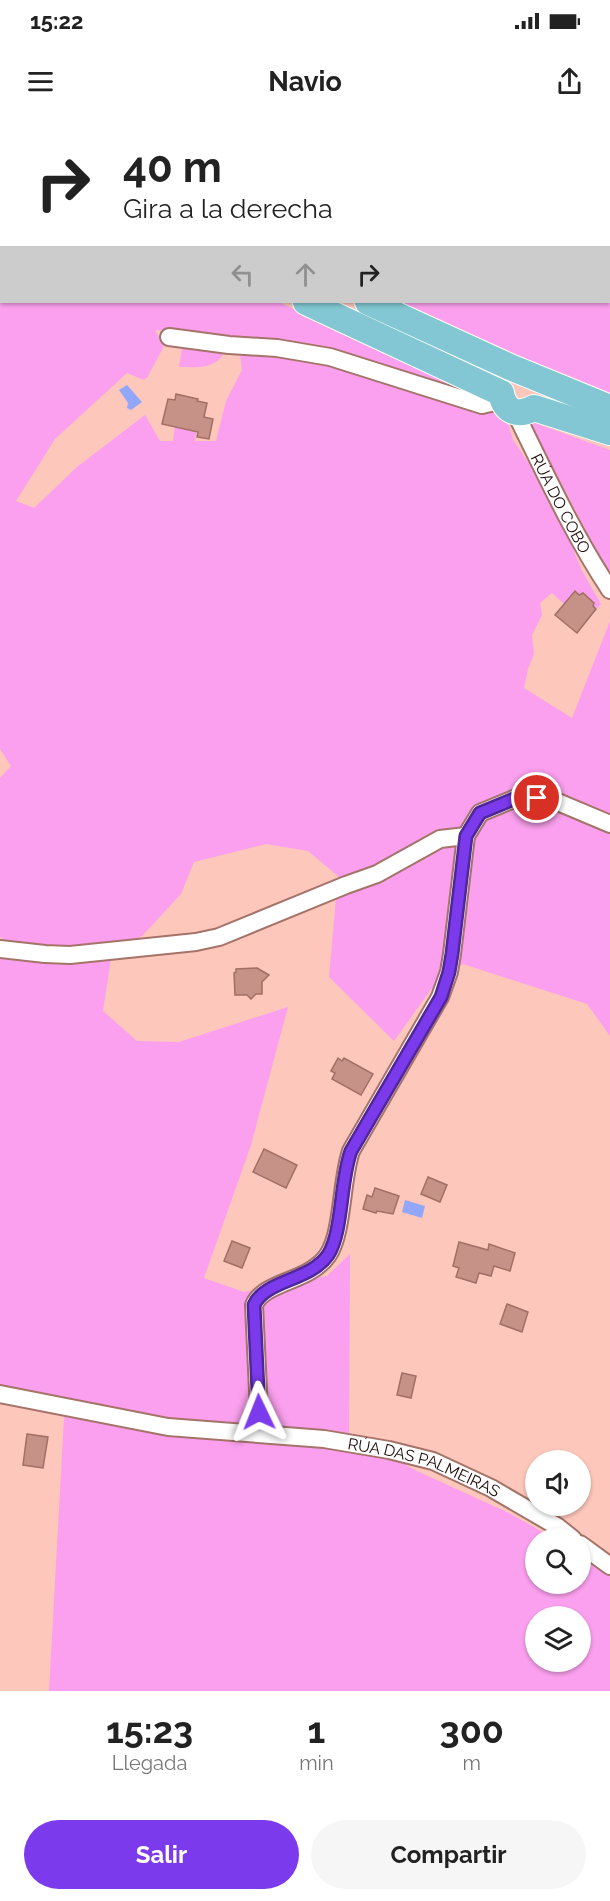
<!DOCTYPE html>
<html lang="es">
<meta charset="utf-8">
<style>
:root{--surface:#fff;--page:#f6f6f6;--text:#222;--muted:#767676;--accent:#7c3aed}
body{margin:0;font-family:Raleway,sans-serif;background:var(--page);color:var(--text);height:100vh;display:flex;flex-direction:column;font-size:22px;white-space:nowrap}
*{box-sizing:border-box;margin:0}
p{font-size:20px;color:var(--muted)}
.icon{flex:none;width:33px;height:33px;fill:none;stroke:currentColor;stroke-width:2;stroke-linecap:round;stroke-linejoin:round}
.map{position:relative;height:1571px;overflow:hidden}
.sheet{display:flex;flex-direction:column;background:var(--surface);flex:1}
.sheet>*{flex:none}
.banner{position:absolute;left:0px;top:0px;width:610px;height:183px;box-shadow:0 2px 4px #0004;background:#fff;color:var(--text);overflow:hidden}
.tools{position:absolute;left:525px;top:1330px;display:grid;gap:12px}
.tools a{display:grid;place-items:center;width:66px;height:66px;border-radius:50%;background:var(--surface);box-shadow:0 2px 4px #0004;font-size:30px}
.pin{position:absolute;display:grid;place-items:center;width:51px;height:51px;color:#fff;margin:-26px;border:3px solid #fff;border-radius:50%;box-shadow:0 2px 6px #0007}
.me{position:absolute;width:66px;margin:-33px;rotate:358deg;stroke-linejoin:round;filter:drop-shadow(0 0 4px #0008)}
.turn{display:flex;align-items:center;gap:21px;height:126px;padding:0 24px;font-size:27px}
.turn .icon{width:78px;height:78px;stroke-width:2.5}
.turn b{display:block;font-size:42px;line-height:51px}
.lanes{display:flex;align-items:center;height:57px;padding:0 24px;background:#0003;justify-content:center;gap:30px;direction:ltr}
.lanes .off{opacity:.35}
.eta{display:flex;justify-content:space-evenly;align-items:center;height:102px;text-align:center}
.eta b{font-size:36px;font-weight:700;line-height:42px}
.cta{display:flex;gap:12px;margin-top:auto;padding:12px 24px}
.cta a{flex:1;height:69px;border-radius:36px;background:var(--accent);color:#fff;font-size:24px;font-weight:700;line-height:69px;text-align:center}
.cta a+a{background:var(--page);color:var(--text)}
.status{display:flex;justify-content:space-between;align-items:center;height:42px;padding:0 30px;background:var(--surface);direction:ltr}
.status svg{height:16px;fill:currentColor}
header{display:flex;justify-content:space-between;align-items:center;height:78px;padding:0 24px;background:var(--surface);font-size:27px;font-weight:700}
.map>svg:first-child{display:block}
.green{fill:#fba0ee;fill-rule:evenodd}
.water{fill:#92a7f9}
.building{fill:#c69287;stroke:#a16f65;stroke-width:1.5}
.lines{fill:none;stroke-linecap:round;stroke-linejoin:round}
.street-casing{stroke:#a57369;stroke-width:20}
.primary-casing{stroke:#fff;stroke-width:28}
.street{stroke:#fff;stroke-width:16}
.primary{stroke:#82c7d3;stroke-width:26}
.route-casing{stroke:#51269a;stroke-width:15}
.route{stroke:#7c3aed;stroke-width:10}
.labels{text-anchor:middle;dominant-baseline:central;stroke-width:4.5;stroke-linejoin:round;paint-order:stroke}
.street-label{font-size:16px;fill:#1f0d09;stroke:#fcdad3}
</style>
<div class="status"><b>15:22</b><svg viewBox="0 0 49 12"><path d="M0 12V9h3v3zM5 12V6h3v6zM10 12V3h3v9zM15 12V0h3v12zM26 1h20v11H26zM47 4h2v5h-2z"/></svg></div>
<header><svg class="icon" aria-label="menu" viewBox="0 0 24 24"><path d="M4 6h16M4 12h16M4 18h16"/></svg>Navio<svg class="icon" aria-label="share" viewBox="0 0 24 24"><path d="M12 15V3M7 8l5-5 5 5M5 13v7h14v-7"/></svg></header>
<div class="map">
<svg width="610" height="1571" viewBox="0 0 610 1571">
<rect width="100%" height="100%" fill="#fec7bb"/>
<g class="green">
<path d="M 0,0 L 610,0 L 610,275 L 502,233 L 393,182 L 609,182 L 609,2 L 3,2 Z"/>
<path d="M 0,42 L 2,43 L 2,182 L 279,182 L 333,208 L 487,276 L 316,225 L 155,210 L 164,226 L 147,258 L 146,258 L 144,260 L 127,253 L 55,319 L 16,381 L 34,388 L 77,347 L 145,295 L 160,321 L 173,321 L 175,307 L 196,312 L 195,321 L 216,321 L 226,281 L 242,250 L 240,235 L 302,239 L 343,249 L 478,294 L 499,288 L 507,300 L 513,320 L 540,360 L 565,408 L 581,449 L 601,484 L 596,489 L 583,474 L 579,475 L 574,471 L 568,479 L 570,481 L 568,484 L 566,482 L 564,484 L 552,473 L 540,483 L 542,495 L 532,515 L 534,534 L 528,549 L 524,568 L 572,598 L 610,501 L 610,916 L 587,884 L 463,844 L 432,868 L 394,921 L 329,857 L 338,756 L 308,731 L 266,724 L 194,742 L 181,774 L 143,815 L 111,838 L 103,891 L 137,921 L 179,922 L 288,887 L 251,1025 L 204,1158 L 244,1172 L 327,1156 L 350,1134 L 349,1314 L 417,1351 L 509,1393 L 555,1419 L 536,1419 L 536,1464 L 580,1464 L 581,1434 L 610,1455 L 610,1571 L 49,1571 L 65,1280 L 0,1265 L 0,838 L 2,818 L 0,817 L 0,658 L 11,646 L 0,629 ZM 536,1497 L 580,1497 L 580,1542 L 536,1542 Z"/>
<path d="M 182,228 L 222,233 L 223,235 C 212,250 195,247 179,247 Z"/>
<path d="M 529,301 L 610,330 L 610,455 L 607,451 Z"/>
</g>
<g class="water">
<path d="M 127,265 L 142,282 L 131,290 L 127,288 L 128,283 L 119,270 Z"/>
<path d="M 405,1080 L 425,1086 L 422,1098 L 402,1092 Z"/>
</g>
<g class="building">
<path d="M 176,274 L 198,279 L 197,281 L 207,283 L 204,297 L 213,299 L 209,319 L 197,317 L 198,312 L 162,304 L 168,279 L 175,280 Z"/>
<path d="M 575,471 L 579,475 L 583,473 L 594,483 L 593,486 L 596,489 L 577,513 L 555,495 Z"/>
<path d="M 257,848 L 269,855 L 262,862 L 262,874 L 256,874 L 251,879 L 247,875 L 235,875 L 234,853 L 236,852 L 236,849 Z"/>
<path d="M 338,938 L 342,941 L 344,938 L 373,954 L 361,975 L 332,959 L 335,953 L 331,951 Z"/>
<path d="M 264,1029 L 297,1045 L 286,1068 L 253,1052 Z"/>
<path d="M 428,1057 L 447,1065 L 440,1082 L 421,1074 Z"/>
<path d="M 375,1068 L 399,1076 L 393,1094 L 377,1091 L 376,1093 L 363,1089 L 367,1075 L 372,1077 Z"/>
<path d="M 232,1121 L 250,1128 L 242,1148 L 224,1141 Z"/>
<path d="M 459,1122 L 488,1130 L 489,1124 L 515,1133 L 510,1151 L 494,1146 L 491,1156 L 479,1153 L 476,1163 L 456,1157 L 459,1148 L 453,1146 Z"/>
<path d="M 507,1184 L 528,1192 L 522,1212 L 500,1204 Z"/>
<path d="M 402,1253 L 416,1256 L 411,1278 L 397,1275 Z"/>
<path d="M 27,1314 L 48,1317 L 43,1348 L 23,1345 Z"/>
</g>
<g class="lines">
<defs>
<g id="street">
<path d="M 169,217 L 229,225 L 277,228 L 330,237 L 482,285 L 503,280"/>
<path id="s1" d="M 515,292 C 545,353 573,414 610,470"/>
<path d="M 0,829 L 45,834 L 70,835 L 196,822 L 219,817 L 346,765 L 377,754 L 440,719 L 466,716"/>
<path id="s2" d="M 0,1274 L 168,1307 L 324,1319 L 389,1330 L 433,1341 L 491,1368 L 558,1407 L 573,1419"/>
<path d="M 260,1313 L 254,1185 C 264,1161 310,1162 328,1135 C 343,1113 341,1060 351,1031 L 440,877 L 449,852 L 452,834 L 466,716 L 480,693 L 521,676 L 553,680 L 610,704"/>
<path d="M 580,1424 L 610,1446"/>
</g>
<g id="primary">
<path d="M 0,24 L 2,24"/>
<path d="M 306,182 L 501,273 C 505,293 518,296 534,288 L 610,312"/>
<path d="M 368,182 L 510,247 L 610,288"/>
</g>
</defs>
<use href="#street" class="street-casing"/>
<use href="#primary" class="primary-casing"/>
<use href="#street" class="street"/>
<use href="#primary" class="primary"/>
</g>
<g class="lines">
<defs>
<path id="route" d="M 259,1292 L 254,1185 C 265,1160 310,1161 328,1135 C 343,1112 340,1060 351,1031 L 441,877 L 449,852 L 452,834 L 466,716 L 480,693 L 521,676 L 537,678"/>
</defs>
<use href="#route" class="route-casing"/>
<use href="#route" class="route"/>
</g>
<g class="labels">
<g class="street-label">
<text stroke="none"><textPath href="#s1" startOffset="102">RÚA DO COBO</textPath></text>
<text stroke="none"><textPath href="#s2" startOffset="432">RÚA DAS PALMEIRAS</textPath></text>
</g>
</g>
</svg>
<div class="tools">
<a><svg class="icon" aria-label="sound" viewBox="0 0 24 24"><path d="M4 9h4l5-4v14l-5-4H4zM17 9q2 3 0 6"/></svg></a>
<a><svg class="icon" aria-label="search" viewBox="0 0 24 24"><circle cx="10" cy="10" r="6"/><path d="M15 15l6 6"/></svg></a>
<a><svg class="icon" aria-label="layers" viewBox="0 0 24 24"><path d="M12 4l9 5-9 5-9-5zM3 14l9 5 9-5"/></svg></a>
</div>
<div class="pin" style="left:537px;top:678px;background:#d93025"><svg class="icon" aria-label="arrive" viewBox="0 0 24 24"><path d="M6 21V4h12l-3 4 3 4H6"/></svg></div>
<svg class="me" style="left:259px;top:1292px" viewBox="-20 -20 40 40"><path d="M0-17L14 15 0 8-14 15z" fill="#7c3aed" stroke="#fff" stroke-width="4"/></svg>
<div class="banner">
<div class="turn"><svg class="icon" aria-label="right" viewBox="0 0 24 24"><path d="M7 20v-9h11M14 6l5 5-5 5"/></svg><div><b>40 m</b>Gira a la derecha</div></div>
<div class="lanes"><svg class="icon off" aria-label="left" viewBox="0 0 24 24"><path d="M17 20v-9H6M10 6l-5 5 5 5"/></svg><svg class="icon off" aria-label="ahead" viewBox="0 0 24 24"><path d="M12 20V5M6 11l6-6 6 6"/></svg><svg class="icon" aria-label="right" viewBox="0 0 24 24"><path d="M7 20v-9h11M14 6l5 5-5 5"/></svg></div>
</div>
</div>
<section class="sheet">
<div class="eta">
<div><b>15:23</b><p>Llegada</p></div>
<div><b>1</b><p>min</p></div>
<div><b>300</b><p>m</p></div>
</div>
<div class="cta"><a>Salir</a><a>Compartir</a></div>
</section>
